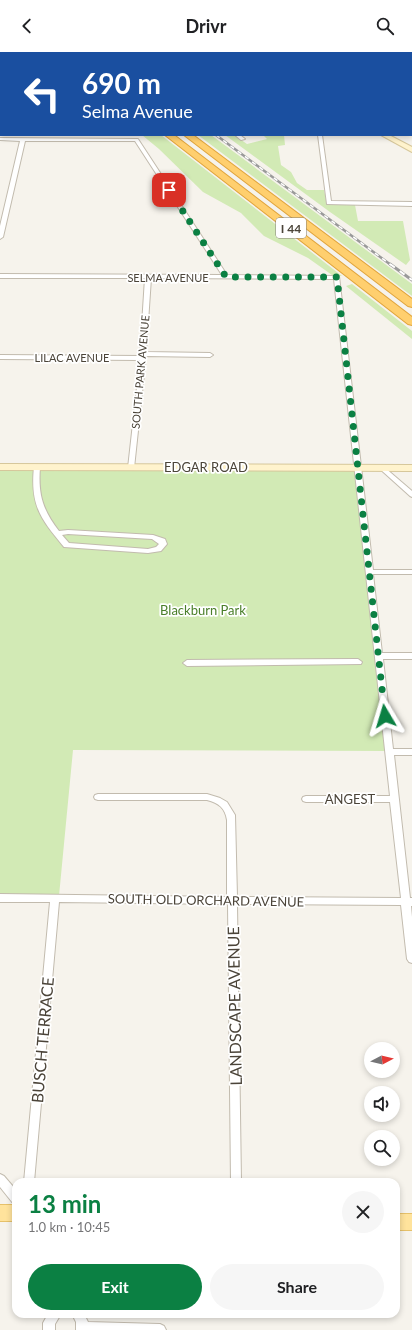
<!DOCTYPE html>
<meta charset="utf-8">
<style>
:root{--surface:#fff;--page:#f6f6f6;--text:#202124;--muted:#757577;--accent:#0b8043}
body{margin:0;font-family:Lato,sans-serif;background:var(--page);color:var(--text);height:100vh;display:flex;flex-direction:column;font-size:15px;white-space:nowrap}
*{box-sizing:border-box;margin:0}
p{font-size:13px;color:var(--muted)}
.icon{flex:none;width:22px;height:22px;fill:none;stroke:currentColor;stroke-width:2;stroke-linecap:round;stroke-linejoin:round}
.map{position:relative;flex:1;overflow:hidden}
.panel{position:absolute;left:12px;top:1126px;width:388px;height:140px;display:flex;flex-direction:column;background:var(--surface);border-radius:12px;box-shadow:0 2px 6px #0003}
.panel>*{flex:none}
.top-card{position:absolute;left:0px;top:0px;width:412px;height:84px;box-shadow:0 2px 6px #0003;background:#1a4fa0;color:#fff;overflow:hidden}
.needle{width:26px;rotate:83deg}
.controls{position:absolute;left:364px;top:990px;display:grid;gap:8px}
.controls a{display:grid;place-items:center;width:36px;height:36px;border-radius:50%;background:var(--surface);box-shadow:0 2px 6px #0003;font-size:20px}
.pin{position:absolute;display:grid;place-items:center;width:34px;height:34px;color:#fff;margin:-17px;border-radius:8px;box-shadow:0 2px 6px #0006}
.me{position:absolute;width:44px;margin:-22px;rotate:353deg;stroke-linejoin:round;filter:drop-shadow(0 0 3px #0008)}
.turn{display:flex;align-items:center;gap:14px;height:84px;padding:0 16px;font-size:18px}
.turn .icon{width:52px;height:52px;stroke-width:2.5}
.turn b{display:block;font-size:28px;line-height:34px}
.round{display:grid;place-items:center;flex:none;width:42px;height:42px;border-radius:21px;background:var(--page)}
.head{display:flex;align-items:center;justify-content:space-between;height:68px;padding:0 16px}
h1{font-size:24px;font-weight:700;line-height:30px;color:var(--accent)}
.action{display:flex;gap:8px;margin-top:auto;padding:8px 16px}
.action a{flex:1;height:46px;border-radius:24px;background:var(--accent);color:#fff;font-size:16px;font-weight:700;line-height:46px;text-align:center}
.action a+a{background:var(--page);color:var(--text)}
header{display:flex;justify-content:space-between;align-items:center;height:52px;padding:0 16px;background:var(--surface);font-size:18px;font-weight:700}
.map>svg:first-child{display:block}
.green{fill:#d2eab5}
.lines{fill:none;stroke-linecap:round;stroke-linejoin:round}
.street-casing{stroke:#c2bbae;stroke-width:2}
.secondary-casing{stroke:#d6c79b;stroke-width:2}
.primary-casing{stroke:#e6c16a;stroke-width:2}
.highway-casing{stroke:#e0a43c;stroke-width:2}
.street{fill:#fff;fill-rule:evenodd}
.secondary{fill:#fff3cd;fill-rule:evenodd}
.primary{fill:#ffe39c;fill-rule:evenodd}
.highway{fill:#ffcf6e;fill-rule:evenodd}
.rail-far1-casing{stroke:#9a9a9a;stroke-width:2.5}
.rail-casing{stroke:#9a9a9a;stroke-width:3}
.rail-far1{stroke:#fff;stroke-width:1.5;stroke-dasharray:4.5;stroke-linecap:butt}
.rail{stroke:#fff;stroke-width:2;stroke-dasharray:6;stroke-linecap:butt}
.route{stroke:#0b8043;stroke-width:7;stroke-dasharray:0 12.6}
.labels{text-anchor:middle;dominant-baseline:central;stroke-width:3.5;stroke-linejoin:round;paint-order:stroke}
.far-street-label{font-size:11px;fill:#4b4439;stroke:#fff}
.shield{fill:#fff;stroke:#817c74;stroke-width:1}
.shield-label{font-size:12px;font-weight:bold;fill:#4b4439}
.street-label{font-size:13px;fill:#4b4439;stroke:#fff}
.park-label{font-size:13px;fill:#4a7f2a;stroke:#fff}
.near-street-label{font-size:16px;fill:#4b4439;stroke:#fff}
</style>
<header><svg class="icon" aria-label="back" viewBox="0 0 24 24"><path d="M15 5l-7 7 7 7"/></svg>Drivr<svg class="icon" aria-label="search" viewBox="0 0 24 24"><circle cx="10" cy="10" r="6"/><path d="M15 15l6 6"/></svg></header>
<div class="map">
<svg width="412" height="1278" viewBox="0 0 412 1278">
<rect width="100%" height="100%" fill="#f6f3ec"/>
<g class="green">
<path d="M 142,83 L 161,83 L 342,224 L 332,223 L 308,206 L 264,184 L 241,161 L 203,140 L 159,97 Z"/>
<path d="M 198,83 L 211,83 L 412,232 L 412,244 Z"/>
<path d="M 225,83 L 234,83 L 247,92 L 267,87 L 263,83 L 284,83 L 285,93 L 278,94 L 281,113 L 291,120 L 297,131 L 307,138 L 324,138 L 327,152 L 328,153 L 355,153 L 358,169 L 403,169 L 410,208 L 406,213 L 330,160 Z"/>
<path d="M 352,232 L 412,279 L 412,287 L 346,234 Z"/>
<path d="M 0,417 L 355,417 L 387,699 L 73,698 L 59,844 L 0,843 Z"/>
</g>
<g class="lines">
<defs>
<g id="street">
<path d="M 120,0 L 125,0 L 126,1 L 121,1 Z"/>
<rect x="309" y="0" width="4" height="1"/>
<rect x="411" y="32" width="1" height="2"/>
<rect x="411" y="76" width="1" height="2"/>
<path d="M 235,83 L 240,83 L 245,87 L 241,88 Z"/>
<path d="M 318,83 L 322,83 L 331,149 L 412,150 L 412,154 L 327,152 Z"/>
<path d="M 0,86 L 138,87 L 227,223 L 339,224 L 373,518 L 412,518 L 412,522 L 373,522 L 382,601 L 412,601 L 412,607 L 383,607 L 393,697 L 412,697 L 412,703 L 394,703 L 410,846 L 412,846 L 412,854 L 411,854 L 412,865 L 412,911 L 409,910 L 407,907 L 401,853 L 237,852 L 241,1130 L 231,1130 L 228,852 L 59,850 L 34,1130 L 24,1130 L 50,850 L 0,850 L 0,842 L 227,845 L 227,768 C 225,756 219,751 207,748 L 98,748 L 95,747 L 94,745 L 95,743 L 98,742 L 207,742 L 220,746 L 227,750 L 235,763 L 237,845 L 401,846 L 390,750 L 306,750 L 303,749 L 302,747 L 303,745 L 306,744 L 390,744 L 334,227 L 151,226 L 146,300 L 210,301 L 213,303 L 210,305 L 146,304 L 134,416 L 133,417 L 129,417 L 128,416 L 140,308 L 0,307 L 0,303 L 140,304 L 145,226 L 0,226 L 0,222 L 222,223 L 135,89 L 25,89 L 3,185 L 0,187 L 0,174 L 20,89 L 0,88 Z"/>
<path d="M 37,413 L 40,415 C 38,442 42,457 59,479 L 68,478 L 153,483 L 165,487 L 167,492 L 161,499 L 148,501 L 64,495 C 41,467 30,454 34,415 ZM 68,482 L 152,487 L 159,492 L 156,495 L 148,497 L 69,491 L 62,483 Z"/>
<path d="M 382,414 L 384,415 L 412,439 L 412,445 L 410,444 L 380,417 L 380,415 Z"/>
<path d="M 358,607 L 362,610 L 361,612 L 187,614 L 183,611 L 187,608 Z"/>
<path d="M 0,1122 L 4,1124 L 16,1138 L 16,1151 L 12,1150 L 0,1135 Z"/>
<path d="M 48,1262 L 61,1262 L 55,1272 L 55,1278 L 43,1278 L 43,1271 Z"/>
<path d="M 72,1262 L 84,1262 L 88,1270 L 160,1272 L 164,1274 L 166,1278 L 76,1278 L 76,1270 Z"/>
</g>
<g id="secondary">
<path d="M 219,0 L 226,0 L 227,1 L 220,1 Z"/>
<path d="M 381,83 L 389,83 L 412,95 L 412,100 Z"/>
<path d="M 0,412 L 412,413 L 412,419 L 0,418 Z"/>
</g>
<g id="primary">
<rect x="0" y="1153" width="16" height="16"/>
<rect x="396" y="1162" width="16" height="16"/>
</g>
<g id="highway">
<path d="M 0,0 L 7,0 L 8,1 L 1,1 L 1,2 Z"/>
<path d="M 15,0 L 24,0 L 25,1 L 16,1 Z"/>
<path d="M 35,0 L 44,0 L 45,1 L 36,1 Z"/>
<path d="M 59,0 L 67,0 L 68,1 L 60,1 Z"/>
<path d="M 165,83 L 174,83 L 412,265 L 412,273 L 408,272 Z"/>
<path d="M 184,83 L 193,83 L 412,247 L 412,255 L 408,254 Z"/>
</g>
</defs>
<use href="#street" class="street-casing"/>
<use href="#secondary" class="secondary-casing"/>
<use href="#primary" class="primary-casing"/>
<use href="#highway" class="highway-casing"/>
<use href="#street" class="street"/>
<use href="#secondary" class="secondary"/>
<use href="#primary" class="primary"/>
<use href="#highway" class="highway"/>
<defs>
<path id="rail-far1" d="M 216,83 L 391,213"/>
<path id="rail" d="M 390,212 L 412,228"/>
</defs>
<use href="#rail-far1" class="rail-far1-casing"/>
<use href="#rail" class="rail-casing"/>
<use href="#rail-far1" class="rail-far1"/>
<use href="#rail" class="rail"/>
</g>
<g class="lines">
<path class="route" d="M 169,138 L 226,225 L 337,225 L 385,664"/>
</g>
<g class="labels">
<g class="far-street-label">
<text x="168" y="225">SELMA AVENUE</text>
<text x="72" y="305">LILAC AVENUE</text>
<text transform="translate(140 320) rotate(-85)">SOUTH PARK AVENUE</text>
</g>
<rect class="shield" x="276" y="166" width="30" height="20" rx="3"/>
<g class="shield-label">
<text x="291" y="176">I 44</text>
</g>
<g class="street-label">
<text x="206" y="415">EDGAR ROAD</text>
<text x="350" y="747">ANGEST</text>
<text transform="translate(206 848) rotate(1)">SOUTH OLD ORCHARD AVENUE</text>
</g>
<g class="park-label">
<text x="203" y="558">Blackburn Park</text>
</g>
<g class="near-street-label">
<text transform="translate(234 954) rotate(-91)">LANDSCAPE AVENUE</text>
<text transform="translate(42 988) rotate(-85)">BUSCH TERRACE</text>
</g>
</g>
</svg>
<div class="controls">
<a><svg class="needle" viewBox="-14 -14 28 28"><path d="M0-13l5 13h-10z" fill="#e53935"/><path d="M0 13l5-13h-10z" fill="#757577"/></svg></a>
<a><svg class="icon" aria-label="sound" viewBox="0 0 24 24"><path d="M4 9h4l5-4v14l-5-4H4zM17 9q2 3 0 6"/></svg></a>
<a><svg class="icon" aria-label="search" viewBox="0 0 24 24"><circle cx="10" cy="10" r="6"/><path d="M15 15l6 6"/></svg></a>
</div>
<div class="pin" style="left:169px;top:138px;background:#d93025"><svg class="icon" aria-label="arrive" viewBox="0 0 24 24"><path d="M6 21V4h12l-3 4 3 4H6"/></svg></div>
<svg class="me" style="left:385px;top:664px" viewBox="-20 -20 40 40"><path d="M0-17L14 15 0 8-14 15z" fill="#0b8043" stroke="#fff" stroke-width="4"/></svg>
<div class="top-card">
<div class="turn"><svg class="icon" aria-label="left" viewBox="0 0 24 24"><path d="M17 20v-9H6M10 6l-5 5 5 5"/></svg><div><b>690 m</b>Selma Avenue</div></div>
</div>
<section class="panel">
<div class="head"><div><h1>13 min</h1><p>1.0 km · 10:45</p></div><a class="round"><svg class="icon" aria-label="close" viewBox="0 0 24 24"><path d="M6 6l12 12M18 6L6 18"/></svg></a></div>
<div class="action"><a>Exit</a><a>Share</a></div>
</section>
</div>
